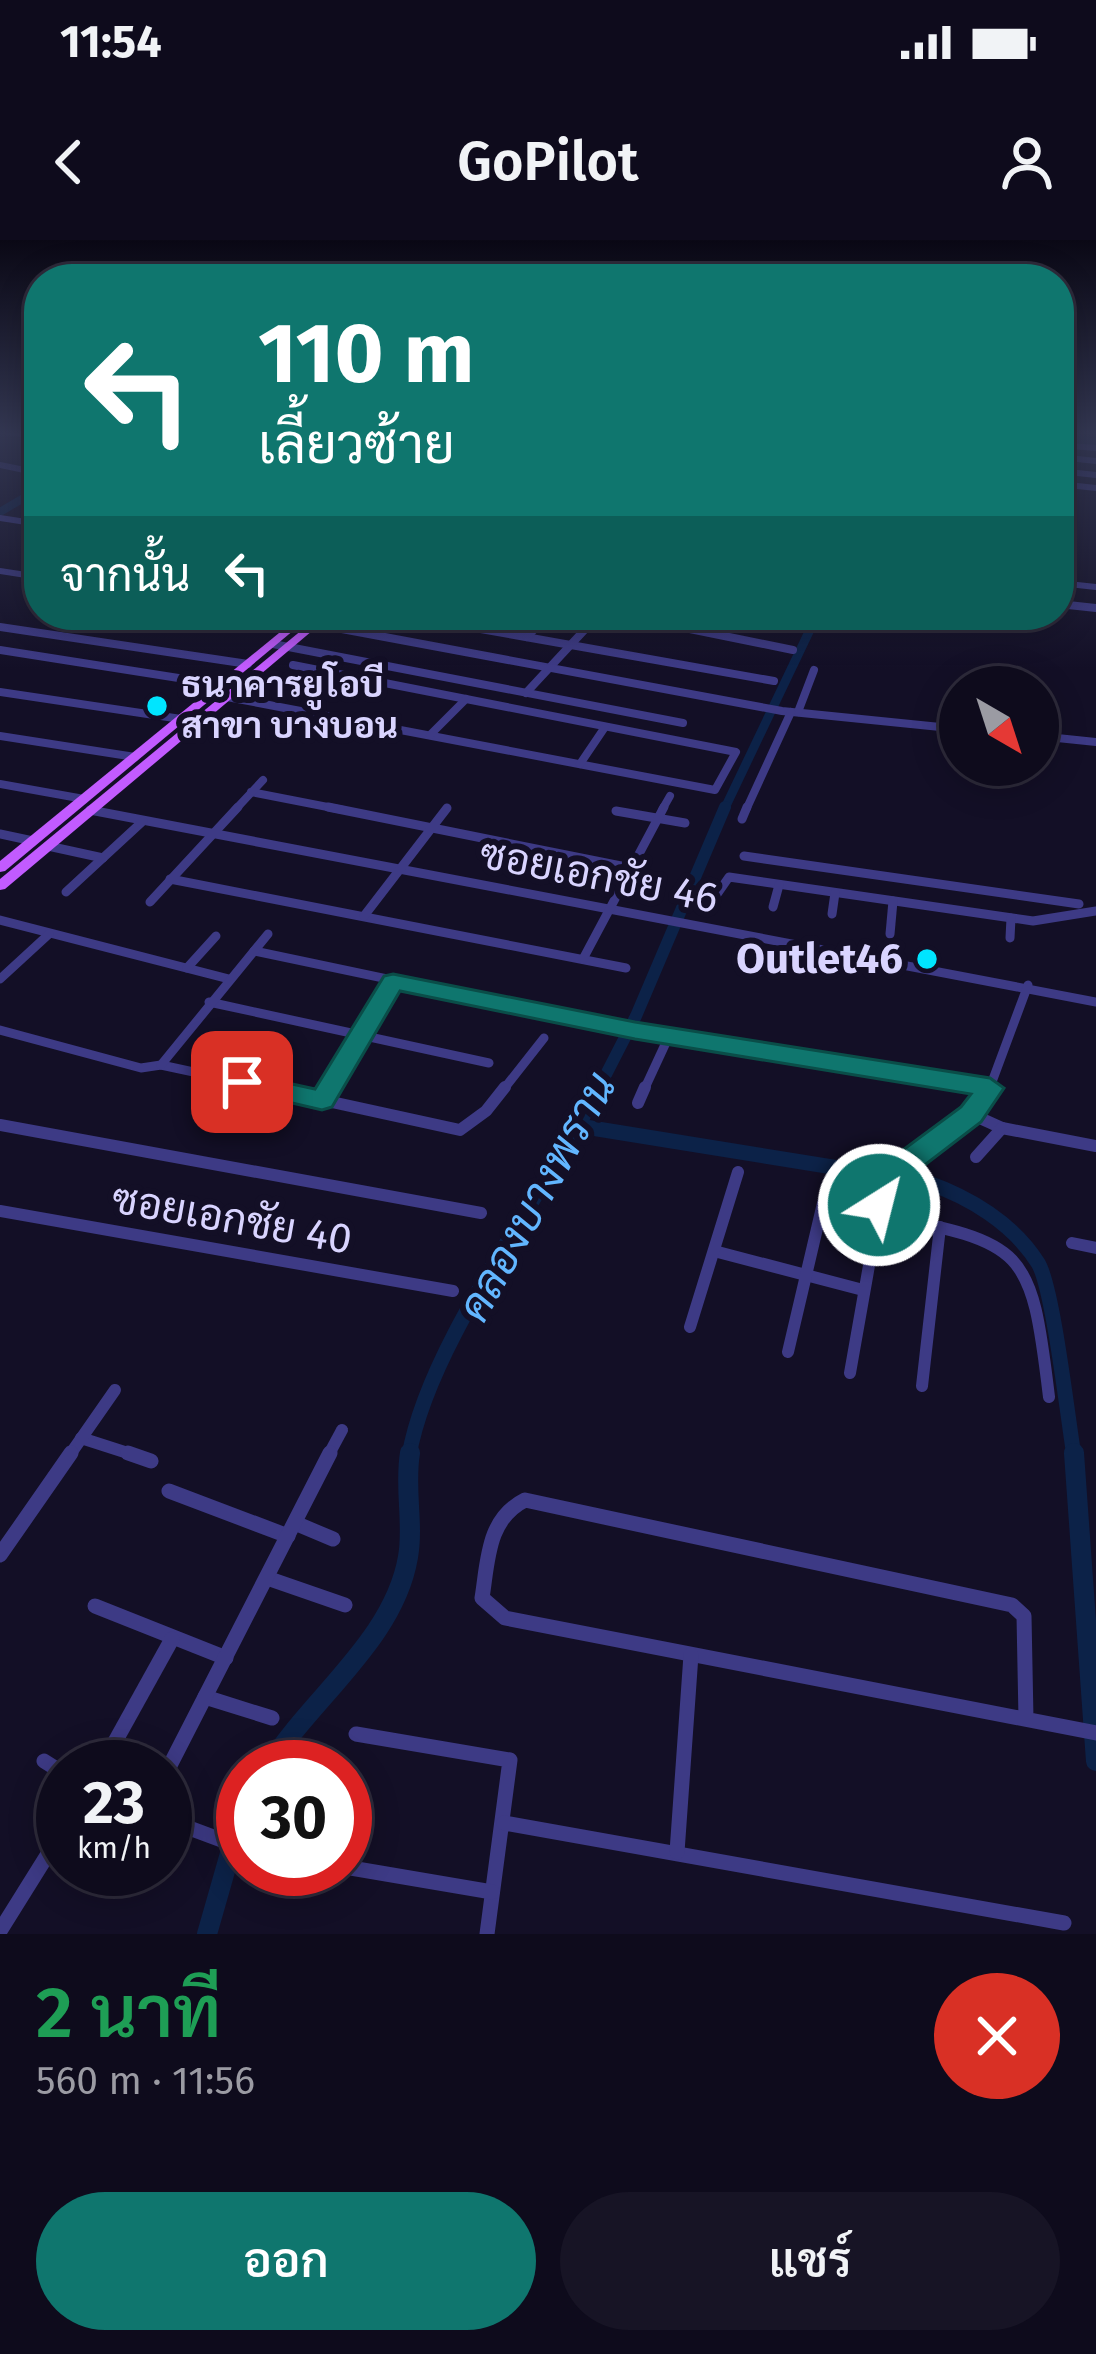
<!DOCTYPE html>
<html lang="th">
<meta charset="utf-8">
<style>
:root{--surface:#0e0b1c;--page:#171425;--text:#f1f3f6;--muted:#9b9ba3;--line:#2e2b3b;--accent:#0f766e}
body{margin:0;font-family:"Fira Sans",Sarabun,sans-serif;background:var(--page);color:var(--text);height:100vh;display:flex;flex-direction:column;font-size:45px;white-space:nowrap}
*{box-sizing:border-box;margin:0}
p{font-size:39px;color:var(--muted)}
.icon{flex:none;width:66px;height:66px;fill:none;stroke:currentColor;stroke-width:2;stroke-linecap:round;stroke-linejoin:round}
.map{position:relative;height:1694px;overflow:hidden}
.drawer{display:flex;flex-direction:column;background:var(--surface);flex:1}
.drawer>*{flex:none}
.banner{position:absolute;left:24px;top:24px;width:1050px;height:366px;border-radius:48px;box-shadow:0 6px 30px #0003,0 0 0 3px var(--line);background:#0f766e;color:#fff;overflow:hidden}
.needle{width:78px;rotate:141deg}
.buttons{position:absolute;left:939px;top:426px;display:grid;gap:24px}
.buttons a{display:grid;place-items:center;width:120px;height:120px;border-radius:50%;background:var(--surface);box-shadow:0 6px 30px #0003,0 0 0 3px var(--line);font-size:60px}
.speed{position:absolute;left:36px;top:1500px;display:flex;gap:24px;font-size:60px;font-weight:700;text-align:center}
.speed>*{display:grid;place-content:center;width:156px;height:156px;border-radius:50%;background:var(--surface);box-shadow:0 6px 30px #0003,0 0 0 3px var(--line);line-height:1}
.speed small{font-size:30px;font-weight:400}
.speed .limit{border:18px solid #d22;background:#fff;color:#111}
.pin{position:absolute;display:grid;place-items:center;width:102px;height:102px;color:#fff;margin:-51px;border-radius:24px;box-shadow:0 6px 18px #0006}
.me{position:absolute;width:132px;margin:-66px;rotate:36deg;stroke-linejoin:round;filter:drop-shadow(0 0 9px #0008)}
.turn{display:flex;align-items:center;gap:42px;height:252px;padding:0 36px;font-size:54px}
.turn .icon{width:156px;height:156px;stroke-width:2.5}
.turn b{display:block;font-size:84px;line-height:102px}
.then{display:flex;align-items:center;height:114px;padding:0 36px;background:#0003;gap:24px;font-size:45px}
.round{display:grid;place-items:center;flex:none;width:126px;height:126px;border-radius:63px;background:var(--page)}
.overview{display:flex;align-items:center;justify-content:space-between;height:204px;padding:0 36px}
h1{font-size:72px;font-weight:600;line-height:90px;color:#1e9e55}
.primary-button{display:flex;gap:24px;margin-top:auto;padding:24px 36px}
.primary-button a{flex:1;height:138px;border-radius:72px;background:var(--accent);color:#fff;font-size:48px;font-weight:600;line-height:138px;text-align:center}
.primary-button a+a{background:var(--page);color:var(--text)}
.status{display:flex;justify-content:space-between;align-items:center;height:84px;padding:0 60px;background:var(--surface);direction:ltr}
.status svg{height:33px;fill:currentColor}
header{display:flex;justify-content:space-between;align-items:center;height:156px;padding:0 36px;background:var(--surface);font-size:54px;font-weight:600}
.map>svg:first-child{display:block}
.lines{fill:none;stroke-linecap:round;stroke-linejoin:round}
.canal-far4{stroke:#0c2248;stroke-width:8}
.canal-far3{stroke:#0c2248;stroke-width:9}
.canal-far2{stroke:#0c2248;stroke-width:12}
.canal-far1{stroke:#0c2248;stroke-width:15}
.canal{stroke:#0c2248;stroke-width:20}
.street-far4{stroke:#3d3a85;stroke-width:6}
.street-far3{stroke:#3d3a85;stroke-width:8}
.street-far2{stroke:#3d3a85;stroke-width:9}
.street-far1{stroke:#3d3a85;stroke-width:12}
.street{stroke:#3d3a85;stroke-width:15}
.primary{fill:#c25bff;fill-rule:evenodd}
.route{fill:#0f766e;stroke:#0a4d48;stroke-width:3}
.poi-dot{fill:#00e5ff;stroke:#130f26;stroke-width:4.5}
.labels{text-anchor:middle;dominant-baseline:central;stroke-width:12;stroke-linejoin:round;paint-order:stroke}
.far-poi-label{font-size:36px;font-weight:bold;fill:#d9d4ff;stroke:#130f26;text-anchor:start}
.street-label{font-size:42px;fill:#d9d4ff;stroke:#130f26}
.poi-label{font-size:42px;font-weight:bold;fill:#d9d4ff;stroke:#130f26;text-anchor:end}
.water-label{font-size:45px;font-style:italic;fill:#62b6ff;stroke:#130f26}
</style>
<div class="status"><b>11:54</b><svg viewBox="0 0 49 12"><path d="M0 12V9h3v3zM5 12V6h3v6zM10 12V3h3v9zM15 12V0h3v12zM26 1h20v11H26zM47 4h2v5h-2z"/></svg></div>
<header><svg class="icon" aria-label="back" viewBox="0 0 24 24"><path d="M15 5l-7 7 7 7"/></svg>GoPilot<svg class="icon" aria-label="person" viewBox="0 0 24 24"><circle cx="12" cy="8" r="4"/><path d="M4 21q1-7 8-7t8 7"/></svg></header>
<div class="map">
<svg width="1096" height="1694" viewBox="0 0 1096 1694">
<rect width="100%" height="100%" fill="#130f26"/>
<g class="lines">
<g class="canal-far4">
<path d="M 1059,194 L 1096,203"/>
<path d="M 0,272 L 39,249"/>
</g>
<path class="canal-far3" d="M 724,570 L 817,375"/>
<path class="canal-far2" d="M 598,850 L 636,776 L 725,567"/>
<g class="canal-far1">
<path d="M 579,886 L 926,942 C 969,957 1013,983 1038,1023 C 1053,1047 1068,1180 1074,1216"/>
<path d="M 409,1216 C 428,1103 544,955 599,847"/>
</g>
<g class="canal">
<path d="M 1074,1213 L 1096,1521"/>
<path d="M 268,1527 C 311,1458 394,1400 408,1317 C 414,1284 404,1248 410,1213"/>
<path d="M 207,1694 L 243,1568"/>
</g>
<g class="street-far4">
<path d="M 4,191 L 39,197"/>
<path d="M 1059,205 L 1096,208"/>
<path d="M 1059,217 L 1096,221"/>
<path d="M 0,225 L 39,233"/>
<path d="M 1059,231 L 1096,235"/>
<path d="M 1059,244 L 1096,248"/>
<path d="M 31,247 L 39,244"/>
<path d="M 0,278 L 39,284"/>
<path d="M 0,331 L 39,337"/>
<path d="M 1059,343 L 1096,347"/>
</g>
<g class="street-far3">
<path d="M 1059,364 L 1096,368"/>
<path d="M 401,375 L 774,441"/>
<path d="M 621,375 L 793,410"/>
<path d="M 761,383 L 768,375"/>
<path d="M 315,384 L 782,471 L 960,489"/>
<path d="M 0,387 L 248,424"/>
<path d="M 527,397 L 545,378"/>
<path d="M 273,404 L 683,483"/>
<path d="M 0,410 L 223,445"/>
<path d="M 0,452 L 181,479"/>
<path d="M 526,453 L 590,384"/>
<path d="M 227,457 L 715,550 L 736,512 L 293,425"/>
<path d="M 304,471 L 347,436"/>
<path d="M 798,472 L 814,430"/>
<path d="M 430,495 L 466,459"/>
<path d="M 0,496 L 135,517"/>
<path d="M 1038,496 L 1096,502"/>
<path d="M 580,524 L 605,487"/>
<path d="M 0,544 L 84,559"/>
<path d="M 251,552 L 343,570"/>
<path d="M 235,570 L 263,540"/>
<path d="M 662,570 L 670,556"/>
<path d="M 746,570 L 791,472"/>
</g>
<g class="street-far2">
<path d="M 328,567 L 631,628"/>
<path d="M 90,570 L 1096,762"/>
<path d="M 616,571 L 685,583"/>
<path d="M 742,579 L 747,567"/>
<path d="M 0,594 L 33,601"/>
<path d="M 48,606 L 103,618"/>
<path d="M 744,616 L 1079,664"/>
<path d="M 170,639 L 626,728"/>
<path d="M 66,652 L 143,581"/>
<path d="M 713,660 L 729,637 L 1033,681 L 1096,671"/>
<path d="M 150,662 L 238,567"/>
<path d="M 773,667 L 779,645"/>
<path d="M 832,674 L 835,653"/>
<path d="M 364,676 L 447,568"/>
<path d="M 0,680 L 229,739"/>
<path d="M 890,694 L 893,661"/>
<path d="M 1010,698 L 1011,678"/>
<path d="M 254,711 L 635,791 L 990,848"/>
<path d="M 583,719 L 664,567"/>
<path d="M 187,728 L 216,696"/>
<path d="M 0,739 L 49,694"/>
<path d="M 209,762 L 489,823"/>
<path d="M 0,790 L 141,828 L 161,825 L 277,850"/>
<path d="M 161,825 L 268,694"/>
<path d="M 328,850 L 393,742"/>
<path d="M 503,850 L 544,798"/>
<path d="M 644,850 L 669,796"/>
<path d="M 989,850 L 1028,745"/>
</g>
<g class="street-far1">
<path d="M 263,847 L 460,890 L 486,871 L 505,847"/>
<path d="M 985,847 L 990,848"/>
<path d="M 322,860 L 330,847"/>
<path d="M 638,863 L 645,847"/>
<path d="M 971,874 L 1002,888"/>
<path d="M 0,885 L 481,973"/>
<path d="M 976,917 L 1002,888 L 1096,906"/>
<path d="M 0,971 L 453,1051"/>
<path d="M 878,974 C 1026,1004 1031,1006 1049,1157"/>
<path d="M 1072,1003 L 1096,1008"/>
<path d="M 714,1011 L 863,1050"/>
<path d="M 690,1087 L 738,932"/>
<path d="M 788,1112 L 823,963"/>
<path d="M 850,1133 L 882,952 C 911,908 962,892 990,847"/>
<path d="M 922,1146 L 940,987"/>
<path d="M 81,1198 L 137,1216"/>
<path d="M 69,1216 L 115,1150"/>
<path d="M 328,1216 L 342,1190"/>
</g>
<g class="street">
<path d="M 128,1213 L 151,1221"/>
<path d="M 169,1251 L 288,1296"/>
<path d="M 295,1283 L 333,1299"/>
<path d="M 0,1315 L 71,1213"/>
<path d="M 267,1338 L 345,1365"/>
<path d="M 95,1366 L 226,1418"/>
<path d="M 205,1457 L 272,1478"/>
<path d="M 1026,1479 L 1024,1376 L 1012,1365 L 525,1260 C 487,1279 488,1321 482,1358 L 505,1378 L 1096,1493"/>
<path d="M 356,1494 L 510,1520 L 487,1694"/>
<path d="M 44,1521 L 63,1533"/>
<path d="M 101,1527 L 172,1399"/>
<path d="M 165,1535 L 330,1213"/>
<path d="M 165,1579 L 243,1608"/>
<path d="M 504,1583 L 1064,1683"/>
<path d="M 677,1612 L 691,1415"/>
<path d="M 345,1627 L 492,1652"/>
<path d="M 0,1691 L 63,1590"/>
</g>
<g class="primary">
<path d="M 301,375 L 312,375 L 5,631 L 0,632 L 0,621 Z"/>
<path d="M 320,375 L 331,375 L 5,649 L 0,650 L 0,639 Z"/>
</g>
</g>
<linearGradient id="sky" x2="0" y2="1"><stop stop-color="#0a0815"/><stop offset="0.45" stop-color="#333752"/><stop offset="1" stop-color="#333752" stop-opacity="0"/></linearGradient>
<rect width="1096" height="429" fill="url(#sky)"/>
<path class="route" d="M 393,734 L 635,782 L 990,838 L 1004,848 L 981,882 L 909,937 L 890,974 L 879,977 L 864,965 L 888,921 L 961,867 L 971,854 L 635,799 L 400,751 L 332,867 L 322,870 L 232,849 L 228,842 L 242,833 L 315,849 L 384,736 Z"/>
<g class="poi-dot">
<circle cx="157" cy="466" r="12"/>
<circle cx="927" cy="719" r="12"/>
</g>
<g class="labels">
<g class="far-poi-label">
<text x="181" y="445">ธนาคารยูโอบี<tspan x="181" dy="41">สาขา บางบอน</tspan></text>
</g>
<g class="street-label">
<text transform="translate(599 636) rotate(11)">ซอยเอกชัย 46</text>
<text transform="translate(232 979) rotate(10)">ซอยเอกชัย 40</text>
</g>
<g class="poi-label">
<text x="903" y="719">Outlet46</text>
</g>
<g class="water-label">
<text transform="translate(537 957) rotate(-61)">คลองบางพราน</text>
</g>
</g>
</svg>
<div class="buttons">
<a><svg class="needle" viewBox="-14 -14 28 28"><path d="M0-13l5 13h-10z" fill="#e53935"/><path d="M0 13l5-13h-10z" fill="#9b9ba3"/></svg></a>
</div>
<div class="speed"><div>23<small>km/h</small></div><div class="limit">30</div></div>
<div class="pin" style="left:242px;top:842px;background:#d93025"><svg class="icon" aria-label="arrive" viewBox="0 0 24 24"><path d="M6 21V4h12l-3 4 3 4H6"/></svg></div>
<svg class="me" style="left:879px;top:965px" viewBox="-20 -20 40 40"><circle r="17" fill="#0f766e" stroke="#fff" stroke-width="3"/><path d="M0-11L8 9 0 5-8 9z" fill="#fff"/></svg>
<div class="banner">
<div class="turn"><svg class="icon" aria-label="left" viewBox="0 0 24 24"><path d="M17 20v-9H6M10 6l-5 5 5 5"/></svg><div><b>110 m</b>เลี้ยวซ้าย</div></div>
<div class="then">จากนั้น<svg class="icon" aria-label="left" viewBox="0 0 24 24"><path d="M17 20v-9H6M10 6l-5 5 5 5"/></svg></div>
</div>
</div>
<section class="drawer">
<div class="overview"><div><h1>2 นาที</h1><p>560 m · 11:56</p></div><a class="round" style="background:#d93025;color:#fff"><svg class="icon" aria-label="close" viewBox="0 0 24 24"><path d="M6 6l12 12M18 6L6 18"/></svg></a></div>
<div class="primary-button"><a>ออก</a><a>แชร์</a></div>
</section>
